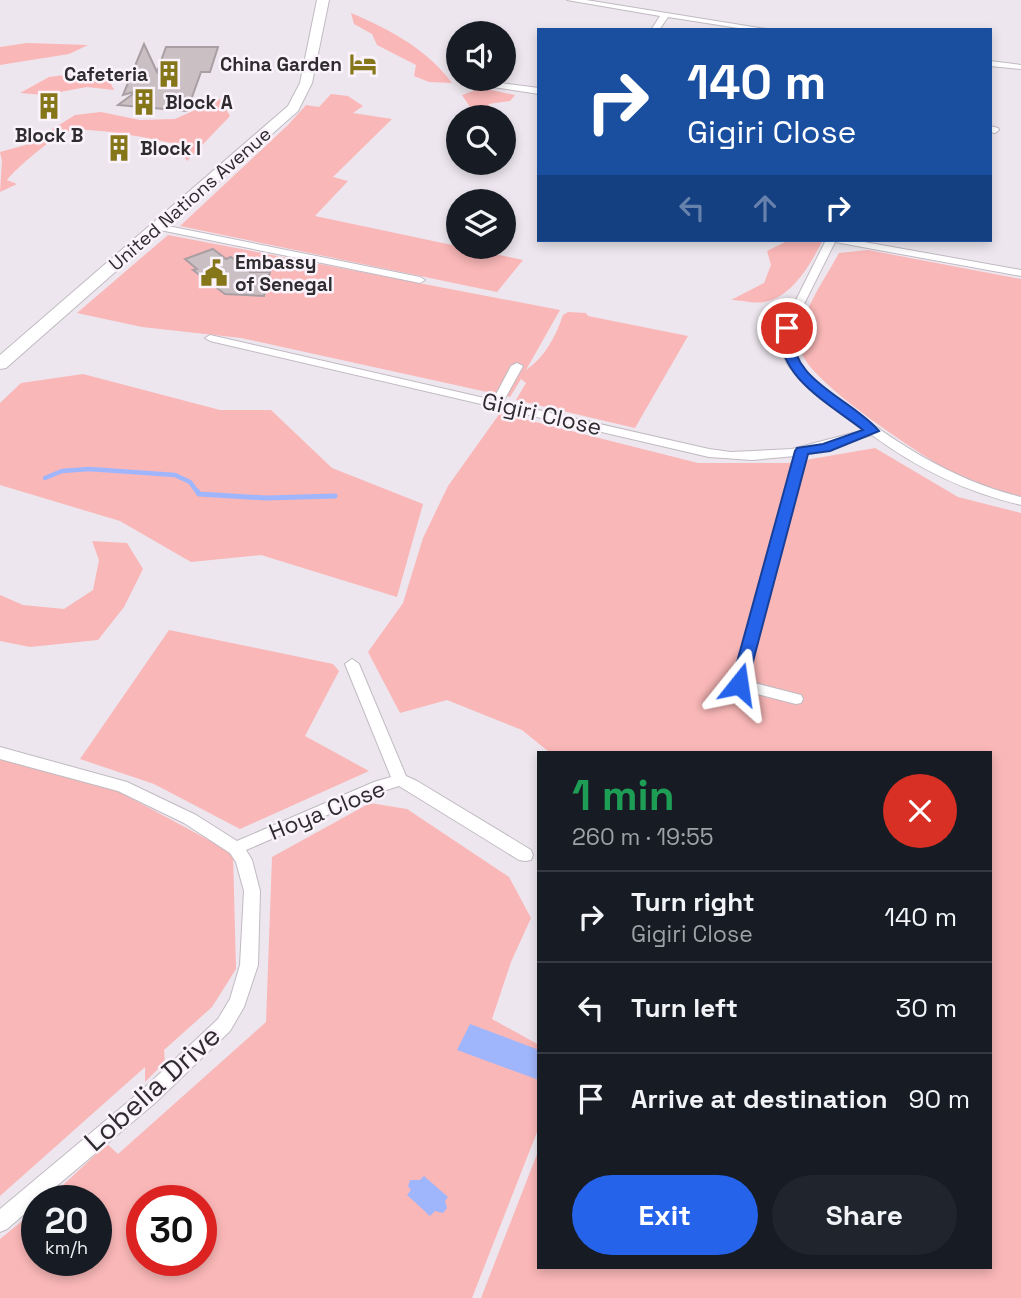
<!DOCTYPE html>
<meta charset="utf-8">
<style>
:root{--surface:#171b24;--page:#20242c;--text:#f1f3f6;--muted:#9ea1a6;--line:#363941;--accent:#2563eb}
body{margin:0;font-family:"Space Grotesk",sans-serif;background:var(--page);color:var(--text);height:100vh;display:flex;flex-direction:column;font-size:26px;white-space:nowrap}
*{box-sizing:border-box;margin:0}
p{font-size:23px;color:var(--muted)}
.icon{flex:none;width:38px;height:38px;fill:none;stroke:currentColor;stroke-width:2;stroke-linecap:round;stroke-linejoin:round}
.map{position:relative;flex:1;overflow:hidden}
.details{position:absolute;left:537px;top:751px;width:455px;height:518px;display:flex;flex-direction:column;background:var(--surface);border-radius:0px;box-shadow:0 4px 10px #0003}
.details>*{flex:none}
.banner{position:absolute;left:537px;top:28px;width:455px;height:214px;border-radius:0px;box-shadow:0 4px 10px #0003;background:#1a4fa0;color:#fff;overflow:hidden}
.controls{position:absolute;left:446px;top:21px;display:grid;gap:14px}
.controls a{display:grid;place-items:center;width:70px;height:70px;border-radius:50%;background:var(--surface);box-shadow:0 4px 10px #0003;font-size:35px}
.speed{position:absolute;left:21px;top:1185px;display:flex;gap:14px;font-size:35px;font-weight:700;text-align:center}
.speed>*{display:grid;place-content:center;width:91px;height:91px;border-radius:50%;background:var(--surface);box-shadow:0 4px 10px #0003;line-height:1}
.speed small{font-size:18px;font-weight:400}
.speed .limit{border:10px solid #d22;background:#fff;color:#111}
.pin{position:absolute;display:grid;place-items:center;width:60px;height:60px;color:#fff;margin:-30px;border:4px solid #fff;border-radius:50%;box-shadow:0 2px 7px #0007}
.me{position:absolute;width:77px;margin:-38px;rotate:15deg;stroke-linejoin:round;filter:drop-shadow(0 0 5px #0008)}
.turn{display:flex;align-items:center;gap:24px;height:147px;padding:0 35px;font-size:32px}
.turn .icon{width:91px;height:91px;stroke-width:2.5}
.turn b{display:block;font-size:49px;line-height:60px}
.lanes{display:flex;align-items:center;height:66px;padding:0 35px;background:#0003;justify-content:center;gap:35px;direction:ltr}
.lanes .off{opacity:.35}
.round{display:grid;place-items:center;flex:none;width:74px;height:74px;border-radius:37px;background:var(--page)}
.summary{display:flex;align-items:center;justify-content:space-between;height:119px;padding:0 35px}
h1{font-size:42px;font-weight:700;line-height:52px;color:#1e9e55}
.action{display:flex;gap:14px;margin-top:auto;padding:14px 35px}
.action a{flex:1;height:80px;border-radius:42px;background:var(--accent);color:#fff;font-size:28px;font-weight:700;line-height:80px;text-align:center}
.action a+a{background:var(--page);color:var(--text)}
ul{padding:0;list-style:none}
li{display:flex;align-items:center;gap:21px;height:91px;padding:0 35px;border-top:2px solid var(--line)}
li div{flex:1}
li b{display:block;font-size:26px}
li em{font-style:normal}
.map>svg:first-child{display:block}
.green{fill:#fab7b7;fill-rule:evenodd}
.water{fill:#a0b6fc}
.lines{fill:none;stroke-linecap:round;stroke-linejoin:round}
.stream-far1{stroke:#a0b6fc;stroke-width:4.5}
.stream{stroke:#a0b6fc;stroke-width:5}
.building{fill:#cac0c4;stroke:#a99fa3;stroke-width:2}
.street-casing{stroke:#c1bac2;stroke-width:2}
.secondary-casing{stroke:#c1bac2;stroke-width:2}
.street{fill:#fff;fill-rule:evenodd}
.secondary{fill:#fff;fill-rule:evenodd}
.route{fill:#2563eb;stroke:#184099;stroke-width:2}
.labels{text-anchor:middle;dominant-baseline:central;stroke-width:5;stroke-linejoin:round;paint-order:stroke}
.far-poi-label{font-size:19px;font-weight:bold;fill:#2e2c2f;stroke:#fbf3fb;text-anchor:start}
.far-street-label{font-size:19px;fill:#2e2c2f;stroke:#fbf3fb}
.street-label{font-size:23px;fill:#2e2c2f;stroke:#fbf3fb}
.near-street-label{font-size:28px;fill:#2e2c2f;stroke:#fbf3fb}
</style>
<div class="map">
<svg width="1021" height="1298" viewBox="0 0 1021 1298">
<rect width="100%" height="100%" fill="#ede6ee"/>
<g class="green">
<path d="M 351,13 C 389,29 427,49 452,83 L 429,82 L 414,76 L 416,65 L 377,45 L 372,34 L 354,24 Z"/>
<path d="M 27,43 L 88,45 L 69,54 L 0,65 L 0,47 Z"/>
<path d="M 104,70 L 114,90 L 87,87 L 44,95 L 20,93 L 49,77 Z"/>
<path d="M 481,88 L 515,95 L 510,101 L 488,104 L 502,117 L 470,117 L 470,107 L 462,95 Z"/>
<path d="M 331,94 L 348,96 L 363,106 L 353,113 L 392,119 L 333,177 L 348,181 L 315,216 L 523,260 L 497,292 L 180,226 L 288,125 L 306,105 L 319,107 Z"/>
<path d="M 220,99 L 230,116 L 187,161 L 176,144 C 152,139 88,125 66,132 C 54,136 15,169 7,180 L 17,184 L 0,192 L 2,161 L 0,152 L 29,144 L 75,115 L 101,112 L 140,120 L 175,119 Z"/>
<path d="M 168,235 L 560,310 L 526,370 C 545,357 556,336 563,315 L 568,312 L 586,313 L 588,316 L 688,336 L 635,428 L 516,400 L 526,383 L 521,379 L 510,397 L 241,338 L 142,327 L 77,313 Z"/>
<path d="M 789,240 L 823,240 C 811,263 793,297 764,302 C 755,304 741,300 731,300 L 764,283 L 771,265 L 767,251 Z"/>
<path d="M 868,250 L 1021,279 L 1021,497 C 999,494 979,487 960,477 C 928,460 809,383 801,351 C 793,322 826,278 839,253 Z"/>
<path d="M 83,374 L 220,410 L 271,410 L 332,468 L 423,504 L 397,597 L 261,555 L 191,562 L 120,521 L 0,485 L 0,403 L 21,383 Z"/>
<path d="M 500,413 L 698,463 L 788,463 L 875,448 L 958,497 L 1021,513 L 1021,1298 L 481,1298 L 539,1149 L 539,1267 L 990,1267 L 990,752 L 549,752 L 522,730 L 447,700 L 400,713 L 368,652 L 403,603 L 423,538 L 448,486 Z"/>
<path d="M 92,541 L 127,543 L 143,569 L 124,607 L 98,640 L 30,647 L 0,641 L 0,595 L 23,605 L 64,609 L 93,590 L 99,560 Z"/>
<path d="M 169,630 L 333,664 L 339,671 L 305,736 L 369,771 L 240,829 L 154,784 L 80,759 Z"/>
<path d="M 0,759 L 114,789 L 233,853 L 236,969 L 212,1007 L 164,1050 L 165,1062 L 145,1082 L 145,1067 L 0,1196 Z"/>
<path d="M 370,803 L 407,809 L 509,877 L 531,918 L 511,962 L 492,1019 L 539,1045 L 539,1127 L 472,1298 L 0,1298 L 0,1239 L 37,1209 L 37,1260 L 96,1260 L 96,1200 L 47,1200 L 107,1144 L 118,1154 L 266,1022 L 272,857 ZM 142,1200 L 201,1200 L 201,1260 L 142,1260 Z"/>
</g>
<g class="water">
<path d="M 470,1024 L 539,1050 L 539,1080 L 457,1050 Z"/>
<path d="M 424,1176 L 448,1197 L 445,1201 L 447,1208 L 443,1213 L 435,1211 L 430,1216 L 407,1195 L 411,1190 L 408,1186 L 410,1180 L 420,1180 Z"/>
</g>
<g class="lines">
<path class="stream-far1" d="M 45,478 L 62,471 L 89,469 L 175,475 L 190,482 L 198,493"/>
<path class="stream" d="M 197,491 L 199,494 L 266,498 L 335,496"/>
</g>
<g class="building">
<path d="M 144,44 L 157,72 L 166,47 L 218,47 L 210,72 L 201,72 L 187,111 L 118,105 L 137,91 L 123,95 Z"/>
<path d="M 213,249 L 226,259 L 231,257 L 250,272 L 270,272 L 264,296 L 225,294 L 193,270 L 197,269 L 185,259 Z"/>
</g>
<g class="lines">
<defs>
<g id="street">
<path d="M 567,0 L 586,0 L 772,30 L 751,30 L 668,17 L 659,30 L 651,30 L 660,16 Z"/>
<path d="M 990,61 L 1021,65 L 1021,69 L 990,66 Z"/>
<path d="M 470,79 L 539,88 L 539,94 L 473,84 L 470,83 Z"/>
<path d="M 990,126 L 998,128 L 999,130 L 995,133 L 990,132 Z"/>
<path d="M 158,224 L 420,277 L 425,280 L 420,283 L 155,229 L 153,227 Z"/>
<path d="M 826,240 L 853,240 L 1021,270 L 1021,276 L 835,242 L 792,328 C 792,341 792,353 799,364 C 808,379 825,389 839,400 C 895,442 951,480 1021,497 L 1021,505 C 966,492 918,469 872,435 L 807,454 L 747,681 L 801,695 L 803,699 L 801,703 L 796,704 L 734,688 L 732,684 L 795,456 L 752,460 L 709,457 L 210,341 L 205,338 L 210,335 L 493,400 L 511,366 L 517,363 L 523,366 L 503,402 L 709,449 L 731,452 L 792,449 L 864,430 L 799,379 L 787,364 L 782,351 L 782,328 Z"/>
<path d="M 352,659 L 359,664 L 406,776 L 417,781 L 531,850 L 533,855 L 531,860 L 525,861 L 519,860 L 399,786 L 383,791 L 246,850 L 252,860 L 260,891 L 258,965 L 244,1007 L 230,1031 L 155,1103 L 40,1200 L 37,1200 L 37,1203 L 7,1229 L 0,1232 L 0,1209 L 141,1091 L 218,1019 L 230,999 L 240,965 L 244,891 L 236,862 L 230,853 L 184,823 L 118,791 L 0,759 L 0,747 L 127,782 L 196,815 L 237,841 L 374,782 L 391,777 L 345,664 Z"/>
</g>
<path id="secondary" d="M 317,0 L 329,0 L 312,83 L 298,111 L 6,368 L 0,369 L 0,355 L 288,106 L 300,83 Z"/>
</defs>
<use href="#street" class="street-casing"/>
<use href="#secondary" class="secondary-casing"/>
<use href="#street" class="street"/>
<use href="#secondary" class="secondary"/>
</g>
<path class="route" d="M 787,324 L 793,328 C 787,381 850,397 879,431 L 830,451 L 808,454 L 747,684 L 739,689 L 731,684 L 795,451 L 797,448 L 823,444 L 863,430 C 830,404 775,376 781,328 Z"/>
<defs>
<symbol id="hotel-bare" viewBox="-9 -9 18 18"><path d="M-6-4.5h1.5V1H6V5H4.5V3h-9V5H-6ZM-4 0a1.8 1.8 0 1 1 3.6 0ZM.5 0V-2.5h3Q6-2.5 6 0Z" fill="#857619" stroke="#fbf3fb" stroke-width="2.5" paint-order="stroke"/></symbol>
<symbol id="building-bare" viewBox="-9 -9 18 18"><path d="M-4-6H4V6H1V3H-1V6H-4ZM-2.5-4.3h1.7v1.8h-1.7ZM.8-4.3h1.7v1.8H.8ZM-2.5-1h1.7V.8h-1.7ZM.8-1h1.7V.8H.8Z" fill="#857619" stroke="#fbf3fb" stroke-width="2.5" paint-order="stroke"/></symbol>
<symbol id="civic-bare" viewBox="-9 -9 18 18"><path d="M-.6-6.5H3V-4.5H.6V-3L4-1V1h2V6H-6V1h2V-1L-.6-3ZM-1.2 2.5V6h2.4V2.5Z" fill="#857619" stroke="#fbf3fb" stroke-width="2.5" paint-order="stroke"/></symbol>
</defs>
<g fill-rule="evenodd">
<use href="#hotel-bare" x="344" y="45" width="38" height="38"/>
<use href="#building-bare" x="150" y="55" width="38" height="38"/>
<use href="#building-bare" x="125" y="83" width="38" height="38"/>
<use href="#building-bare" x="30" y="87" width="38" height="38"/>
<use href="#building-bare" x="100" y="129" width="38" height="38"/>
<use href="#civic-bare" x="195" y="254" width="38" height="38"/>
</g>
<g class="labels">
<g class="far-poi-label">
<text x="342" y="64" text-anchor="end">China Garden</text>
<text x="148" y="74" text-anchor="end">Cafeteria</text>
<text x="165" y="102">Block A</text>
<text x="49" y="135" text-anchor="middle">Block B</text>
<text x="140" y="148">Block I</text>
<text x="235" y="262">Embassy<tspan x="235" dy="22">of Senegal</tspan></text>
</g>
<g class="far-street-label">
<text transform="translate(190 199) rotate(-41)">United Nations Avenue</text>
</g>
<g class="street-label">
<text transform="translate(542 414) rotate(13)">Gigiri Close</text>
<text transform="translate(327 810) rotate(-22)">Hoya Close</text>
</g>
<g class="near-street-label">
<text transform="translate(152 1088) rotate(-42)">Lobelia Drive</text>
</g>
</g>
</svg>
<div class="controls">
<a><svg class="icon" aria-label="sound" viewBox="0 0 24 24"><path d="M4 9h4l5-4v14l-5-4H4zM17 9q2 3 0 6"/></svg></a>
<a><svg class="icon" aria-label="search" viewBox="0 0 24 24"><circle cx="10" cy="10" r="6"/><path d="M15 15l6 6"/></svg></a>
<a><svg class="icon" aria-label="layers" viewBox="0 0 24 24"><path d="M12 4l9 5-9 5-9-5zM3 14l9 5 9-5"/></svg></a>
</div>
<div class="speed"><div>20<small>km/h</small></div><div class="limit">30</div></div>
<div class="pin" style="left:787px;top:328px;background:#d93025"><svg class="icon" aria-label="arrive" viewBox="0 0 24 24"><path d="M6 21V4h12l-3 4 3 4H6"/></svg></div>
<svg class="me" style="left:739px;top:684px" viewBox="-20 -20 40 40"><path d="M0-17L14 15 0 8-14 15z" fill="#2563eb" stroke="#fff" stroke-width="4"/></svg>
<div class="banner">
<div class="turn"><svg class="icon" aria-label="right" viewBox="0 0 24 24"><path d="M7 20v-9h11M14 6l5 5-5 5"/></svg><div><b>140 m</b>Gigiri Close</div></div>
<div class="lanes"><svg class="icon off" aria-label="left" viewBox="0 0 24 24"><path d="M17 20v-9H6M10 6l-5 5 5 5"/></svg><svg class="icon off" aria-label="ahead" viewBox="0 0 24 24"><path d="M12 20V5M6 11l6-6 6 6"/></svg><svg class="icon" aria-label="right" viewBox="0 0 24 24"><path d="M7 20v-9h11M14 6l5 5-5 5"/></svg></div>
</div>
<section class="details">
<div class="summary"><div><h1>1 min</h1><p>260 m · 19:55</p></div><a class="round" style="background:#d93025;color:#fff"><svg class="icon" aria-label="close" viewBox="0 0 24 24"><path d="M6 6l12 12M18 6L6 18"/></svg></a></div>
<ul>
<li><svg class="icon" aria-label="right" viewBox="0 0 24 24"><path d="M7 20v-9h11M14 6l5 5-5 5"/></svg><div><b>Turn right</b><p>Gigiri Close</p></div><em>140 m</em></li>
<li><svg class="icon" aria-label="left" viewBox="0 0 24 24"><path d="M17 20v-9H6M10 6l-5 5 5 5"/></svg><div><b>Turn left</b></div><em>30 m</em></li>
<li><svg class="icon" aria-label="arrive" viewBox="0 0 24 24"><path d="M6 21V4h12l-3 4 3 4H6"/></svg><div><b>Arrive at destination</b></div><em>90 m</em></li>
</ul>
<div class="action"><a>Exit</a><a>Share</a></div>
</section>
</div>
